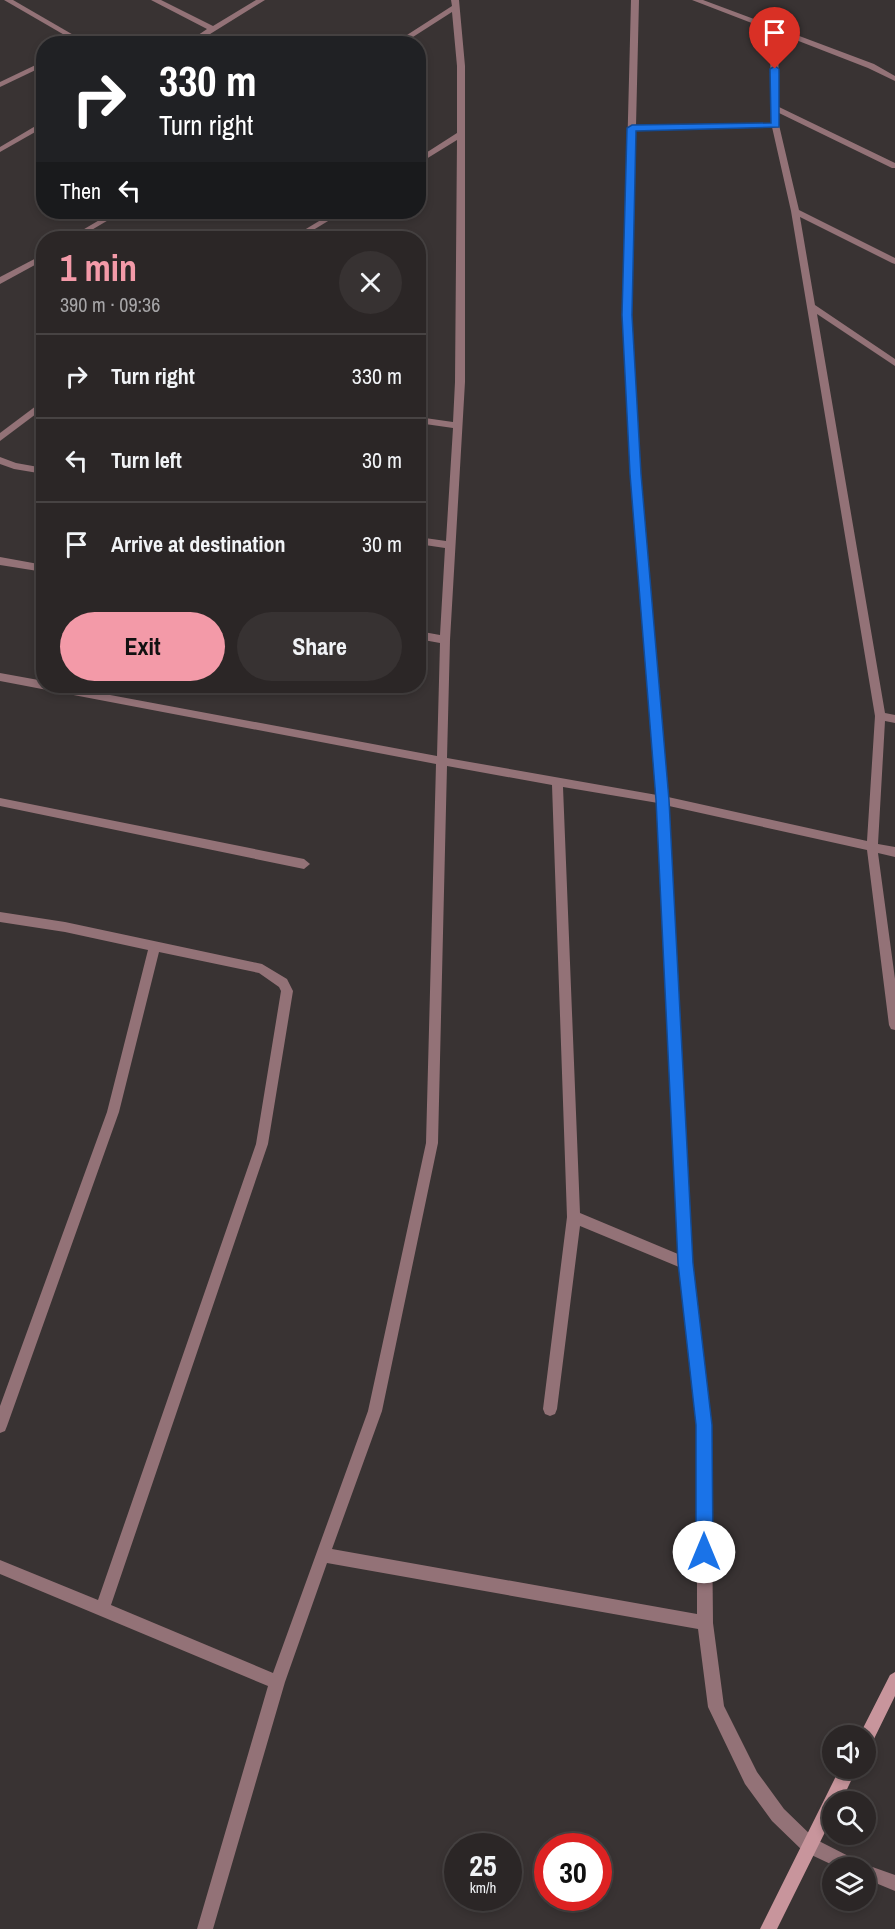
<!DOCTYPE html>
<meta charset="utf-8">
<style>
:root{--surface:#2b2626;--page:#373232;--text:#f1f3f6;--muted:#a6a5a7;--line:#474343;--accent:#f39aa8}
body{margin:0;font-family:"Archivo Narrow",sans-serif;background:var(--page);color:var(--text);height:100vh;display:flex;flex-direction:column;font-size:22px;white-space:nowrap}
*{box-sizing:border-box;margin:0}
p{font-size:20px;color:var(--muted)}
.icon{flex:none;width:33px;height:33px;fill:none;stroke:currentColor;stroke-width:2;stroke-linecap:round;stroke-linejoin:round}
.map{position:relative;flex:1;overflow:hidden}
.drawer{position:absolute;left:36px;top:231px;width:390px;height:462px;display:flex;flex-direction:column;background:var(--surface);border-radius:24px;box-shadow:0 3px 9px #0003,0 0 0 2px var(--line)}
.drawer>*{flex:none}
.banner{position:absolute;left:36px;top:36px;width:390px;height:183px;border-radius:24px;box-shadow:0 3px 9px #0003,0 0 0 2px var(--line);background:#202124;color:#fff;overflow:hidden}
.controls{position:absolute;left:822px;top:1725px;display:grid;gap:12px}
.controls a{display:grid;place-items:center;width:54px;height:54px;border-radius:50%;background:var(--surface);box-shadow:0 3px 9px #0003,0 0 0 2px var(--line);font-size:30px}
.speed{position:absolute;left:444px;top:1833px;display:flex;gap:12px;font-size:30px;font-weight:700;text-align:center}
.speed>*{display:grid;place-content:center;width:78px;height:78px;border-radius:50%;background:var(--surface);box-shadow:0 3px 9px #0003,0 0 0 2px var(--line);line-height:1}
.speed small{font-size:15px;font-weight:400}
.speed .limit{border:9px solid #d22;background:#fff;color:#111}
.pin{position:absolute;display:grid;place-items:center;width:51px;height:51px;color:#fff;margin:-62px -26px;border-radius:50% 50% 50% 0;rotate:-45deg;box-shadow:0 0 6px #0007}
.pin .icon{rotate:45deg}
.me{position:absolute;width:66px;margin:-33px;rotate:0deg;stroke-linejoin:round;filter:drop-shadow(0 0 4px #0008)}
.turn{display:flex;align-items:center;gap:21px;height:126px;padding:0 24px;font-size:27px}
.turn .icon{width:78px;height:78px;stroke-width:2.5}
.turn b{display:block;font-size:42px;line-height:51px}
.then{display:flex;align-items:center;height:57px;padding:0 24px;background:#0003;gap:12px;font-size:22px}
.round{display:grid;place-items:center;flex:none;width:63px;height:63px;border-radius:32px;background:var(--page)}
.summary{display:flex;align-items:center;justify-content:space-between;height:102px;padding:0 24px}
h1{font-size:36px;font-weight:800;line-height:45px;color:var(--accent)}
.cta{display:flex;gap:12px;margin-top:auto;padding:12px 24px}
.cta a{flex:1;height:69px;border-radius:36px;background:var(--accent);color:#111;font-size:24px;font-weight:800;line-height:69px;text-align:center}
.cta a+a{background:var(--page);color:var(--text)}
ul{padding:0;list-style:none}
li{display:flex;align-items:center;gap:18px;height:84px;padding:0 24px;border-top:2px solid var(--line)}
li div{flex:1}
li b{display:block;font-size:22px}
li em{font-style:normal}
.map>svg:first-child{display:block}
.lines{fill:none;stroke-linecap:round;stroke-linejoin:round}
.street{fill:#937277;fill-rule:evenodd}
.secondary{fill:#c8959c;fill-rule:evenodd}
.route{fill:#1a73e8;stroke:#114b97;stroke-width:1.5}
</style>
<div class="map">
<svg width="895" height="1929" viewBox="0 0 895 1929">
<rect width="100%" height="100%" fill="#393333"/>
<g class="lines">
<g class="street">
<path d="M 4,0 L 13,0 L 89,44 L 80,44 Z"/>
<path d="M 151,0 L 161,0 L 213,26 L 256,0 L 265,0 L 194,44 L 185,44 L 207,29 Z"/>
<path d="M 451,0 L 459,0 L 465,66 L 465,382 L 450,640 L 447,758 L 657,795 L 631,474 L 623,315 L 631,0 L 639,0 L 636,126 L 771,123 L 770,30 L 692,0 L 703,0 L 874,64 L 895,76 L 895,81 L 868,68 L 778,33 L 779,107 L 895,163 L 895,168 L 892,168 L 779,113 L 779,125 L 799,210 L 895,258 L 895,264 L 892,263 L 800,217 L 815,305 L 895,359 L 895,366 L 817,314 L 885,713 L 895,715 L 895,723 L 885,721 L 878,844 L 895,847 L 895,857 L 878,853 L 895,979 L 895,1030 L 891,1029 L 889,1025 L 867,850 L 669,806 L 692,1263 L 711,1425 L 713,1623 L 724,1706 L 757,1772 L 784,1809 L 815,1839 L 864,1864 L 895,1875 L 895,1891 L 866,1879 L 866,1868 L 839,1868 L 803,1851 L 772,1821 L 745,1784 L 708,1707 L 698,1629 L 327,1563 L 285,1682 L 213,1929 L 197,1929 L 268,1686 L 0,1574 L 0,1560 L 98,1600 L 256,1144 L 281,991 L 279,987 L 259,973 L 159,952 L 119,1112 L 7,1426 L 5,1431 L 0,1433 L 0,1406 L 107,1112 L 148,950 L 65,932 L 0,922 L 0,912 L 65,922 L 262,964 L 287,979 L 293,991 L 268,1144 L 111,1605 L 273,1673 L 368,1411 L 426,1143 L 436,764 L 0,681 L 0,673 L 44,681 L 44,686 L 62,686 L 437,756 L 440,643 L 418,639 L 418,631 L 440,635 L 445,548 L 418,544 L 418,537 L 446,541 L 453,428 L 418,423 L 418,417 L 453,422 L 455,382 L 457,140 L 418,164 L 418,158 L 457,133 L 457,66 L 452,12 L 402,44 L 393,44 L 452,6 ZM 772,127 L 791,211 L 875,716 L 867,841 L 668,797 L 641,474 L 631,315 L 636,130 ZM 447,766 L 552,785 L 567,1217 L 543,1409 L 545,1414 L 550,1416 L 555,1414 L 557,1409 L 580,1226 L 679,1267 L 697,1425 L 697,1614 L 332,1549 L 382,1411 L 438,1143 ZM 563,787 L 658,803 L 678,1254 L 580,1213 Z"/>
<path d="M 44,61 L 44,66 L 0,87 L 0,82 Z"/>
<path d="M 44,121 L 44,127 L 0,152 L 0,147 Z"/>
<path d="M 113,212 L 122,212 L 78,238 L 69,238 Z"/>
<path d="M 334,212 L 343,212 L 300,238 L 291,238 Z"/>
<path d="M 44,254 L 44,260 L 0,284 L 0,277 Z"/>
<path d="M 44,400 L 44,408 L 0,441 L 0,433 Z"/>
<path d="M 0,457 L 16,463 L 44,468 L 44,474 L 14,469 L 0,464 Z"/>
<path d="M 0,557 L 44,565 L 44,572 L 0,565 Z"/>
<path d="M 0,798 L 304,859 L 310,864 L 304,869 L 0,806 Z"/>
</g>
<g class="secondary">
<path d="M 895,1672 L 895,1696 L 872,1743 L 866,1745 L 866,1736 L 859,1736 L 890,1675 Z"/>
<path d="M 840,1768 L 857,1768 L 841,1802 L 832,1802 L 832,1818 L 777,1929 L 760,1929 Z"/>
</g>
</g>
<path class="route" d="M 775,66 L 779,69 L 779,127 L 636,131 L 632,315 L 641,474 L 669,800 L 693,1263 L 712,1425 L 713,1552 L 710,1558 L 704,1561 L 698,1558 L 696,1552 L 696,1425 L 678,1263 L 656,800 L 630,474 L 622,315 L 627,128 L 632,125 L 771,123 L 770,69 Z"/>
</svg>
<div class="controls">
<a><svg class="icon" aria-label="sound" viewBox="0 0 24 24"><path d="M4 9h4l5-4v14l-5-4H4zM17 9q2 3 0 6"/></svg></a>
<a><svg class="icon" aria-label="search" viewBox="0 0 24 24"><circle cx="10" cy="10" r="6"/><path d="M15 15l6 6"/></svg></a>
<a><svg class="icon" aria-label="layers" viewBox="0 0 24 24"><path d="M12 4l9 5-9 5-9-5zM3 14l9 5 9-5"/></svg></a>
</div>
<div class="speed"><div>25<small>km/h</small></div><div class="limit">30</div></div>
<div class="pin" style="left:775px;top:69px;background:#d93025"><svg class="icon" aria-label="arrive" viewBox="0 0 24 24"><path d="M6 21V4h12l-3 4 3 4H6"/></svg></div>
<svg class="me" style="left:704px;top:1552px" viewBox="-20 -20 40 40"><circle r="19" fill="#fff"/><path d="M0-13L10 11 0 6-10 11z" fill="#1a73e8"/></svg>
<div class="banner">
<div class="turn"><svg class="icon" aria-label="right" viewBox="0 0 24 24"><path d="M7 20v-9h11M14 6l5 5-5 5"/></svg><div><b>330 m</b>Turn right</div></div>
<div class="then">Then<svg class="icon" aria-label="left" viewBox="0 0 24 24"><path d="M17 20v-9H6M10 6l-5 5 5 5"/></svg></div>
</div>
<section class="drawer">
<div class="summary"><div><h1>1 min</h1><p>390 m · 09:36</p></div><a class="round"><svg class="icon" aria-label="close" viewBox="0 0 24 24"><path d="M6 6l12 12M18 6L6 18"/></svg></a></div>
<ul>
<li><svg class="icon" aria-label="right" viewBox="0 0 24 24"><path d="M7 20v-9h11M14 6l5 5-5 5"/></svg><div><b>Turn right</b></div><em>330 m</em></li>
<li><svg class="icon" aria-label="left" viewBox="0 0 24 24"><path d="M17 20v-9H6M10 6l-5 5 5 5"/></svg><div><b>Turn left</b></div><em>30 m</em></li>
<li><svg class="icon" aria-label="arrive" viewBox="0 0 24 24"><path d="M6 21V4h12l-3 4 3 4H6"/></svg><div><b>Arrive at destination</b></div><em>30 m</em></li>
</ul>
<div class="cta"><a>Exit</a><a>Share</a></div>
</section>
</div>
